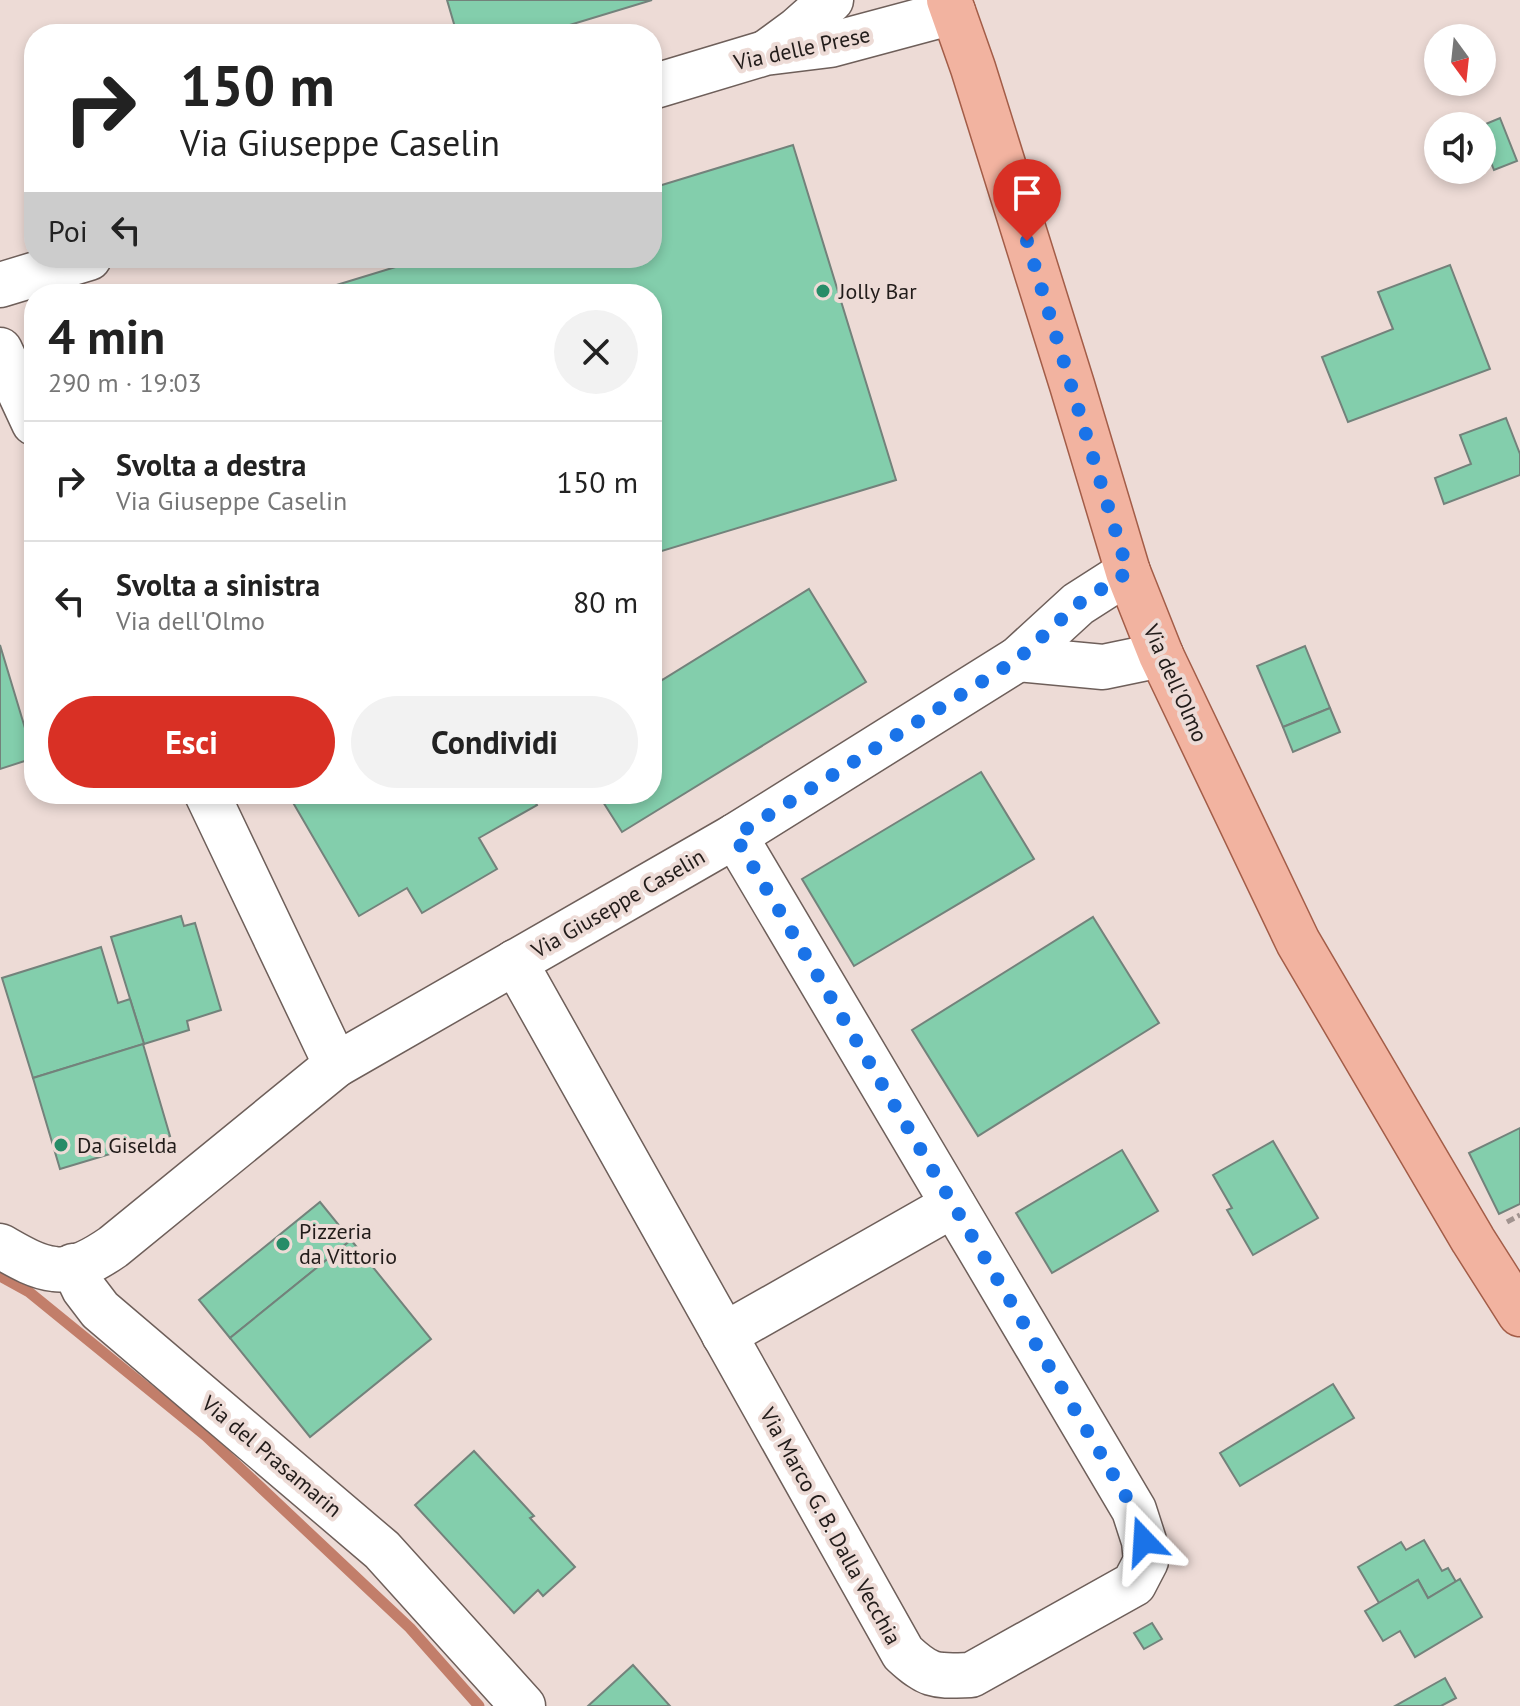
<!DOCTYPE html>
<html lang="it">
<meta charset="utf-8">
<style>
:root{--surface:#fff;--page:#f2f2f2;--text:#222;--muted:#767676;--line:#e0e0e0;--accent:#d93025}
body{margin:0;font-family:"PT Sans",sans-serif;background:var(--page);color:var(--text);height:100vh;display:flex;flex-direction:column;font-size:30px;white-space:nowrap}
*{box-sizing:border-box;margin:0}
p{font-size:26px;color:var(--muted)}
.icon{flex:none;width:44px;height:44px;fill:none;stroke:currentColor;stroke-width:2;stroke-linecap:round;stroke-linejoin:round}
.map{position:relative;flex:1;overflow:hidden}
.side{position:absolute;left:24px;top:284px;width:638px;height:520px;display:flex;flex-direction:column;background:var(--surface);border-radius:32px;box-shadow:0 4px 12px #0003}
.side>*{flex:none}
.hud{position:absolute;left:24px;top:24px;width:638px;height:244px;border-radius:32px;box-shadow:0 4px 12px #0003;background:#fff;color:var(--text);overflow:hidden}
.needle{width:52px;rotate:165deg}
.fabs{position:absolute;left:1424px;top:24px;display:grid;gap:16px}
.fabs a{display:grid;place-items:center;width:72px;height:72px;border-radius:50%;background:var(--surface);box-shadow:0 4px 12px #0003;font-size:40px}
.pin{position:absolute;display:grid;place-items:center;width:68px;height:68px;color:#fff;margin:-82px -34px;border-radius:50% 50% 50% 0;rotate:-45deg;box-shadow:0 0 8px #0007}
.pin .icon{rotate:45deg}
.me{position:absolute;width:88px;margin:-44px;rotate:340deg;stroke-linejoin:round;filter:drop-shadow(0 0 6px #0008)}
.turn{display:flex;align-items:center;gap:28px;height:168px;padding:0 24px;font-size:36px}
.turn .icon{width:104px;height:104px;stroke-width:2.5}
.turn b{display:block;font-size:56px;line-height:68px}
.then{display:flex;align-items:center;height:76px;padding:0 24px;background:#0003;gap:16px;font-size:30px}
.round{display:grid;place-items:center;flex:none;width:84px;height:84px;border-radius:42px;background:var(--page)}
.summary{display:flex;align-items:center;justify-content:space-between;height:136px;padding:0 24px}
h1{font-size:48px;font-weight:800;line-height:60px}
.button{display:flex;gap:16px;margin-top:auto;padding:16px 24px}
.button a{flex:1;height:92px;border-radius:48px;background:var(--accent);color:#fff;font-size:32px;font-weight:800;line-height:92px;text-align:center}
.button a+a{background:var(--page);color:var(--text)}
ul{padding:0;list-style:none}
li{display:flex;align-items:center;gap:24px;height:120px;padding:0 24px;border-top:2px solid var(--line)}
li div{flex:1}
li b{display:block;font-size:30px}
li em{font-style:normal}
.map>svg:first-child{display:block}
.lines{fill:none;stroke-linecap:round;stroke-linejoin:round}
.stream{stroke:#c27e6a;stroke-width:11}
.building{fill:#83ceac;stroke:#73827b;stroke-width:2}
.minor-casing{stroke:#6e5f5a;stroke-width:47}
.major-casing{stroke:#a35d48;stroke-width:47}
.path{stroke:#a1938f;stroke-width:5;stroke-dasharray:8 4;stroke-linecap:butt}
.minor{stroke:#fff;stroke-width:44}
.major{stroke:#f2b3a0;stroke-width:44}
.route{stroke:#1a73e8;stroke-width:14;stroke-dasharray:0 25.2}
.poi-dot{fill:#278c67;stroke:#eddbd6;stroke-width:3}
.labels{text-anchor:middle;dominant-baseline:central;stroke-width:8;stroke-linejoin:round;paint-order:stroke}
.street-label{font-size:22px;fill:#221c1a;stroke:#eddbd6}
.poi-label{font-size:22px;fill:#221c1a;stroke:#eddbd6;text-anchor:start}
</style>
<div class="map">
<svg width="1520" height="1706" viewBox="0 0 1520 1706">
<rect width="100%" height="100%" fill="#eddbd6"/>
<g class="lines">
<path class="stream" d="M 0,1276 L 29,1292 L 206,1436 L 410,1628 L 479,1706"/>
</g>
<g class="building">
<path d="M 447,0 L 652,0 L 540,34 L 457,34 Z"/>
<path d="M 1500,118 L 1517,161 L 1494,170 L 1482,140 L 1481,126 Z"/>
<path d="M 793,145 L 896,480 L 652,554 L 652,294 L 307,294 L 425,258 L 652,258 L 652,188 Z"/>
<path d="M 1450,265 L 1490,369 L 1348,422 L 1322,357 L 1393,329 L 1378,292 Z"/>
<path d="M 1506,418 L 1520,454 L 1520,475 L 1444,504 L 1435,478 L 1471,464 L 1460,435 Z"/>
<path d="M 809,589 L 866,682 L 622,832 L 598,794 L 652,794 L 652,663 L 662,680 Z"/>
<path d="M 0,645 L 34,758 L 0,769 Z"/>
<path d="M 1305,646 L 1330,708 L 1283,727 L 1257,666 Z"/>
<path d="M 1330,708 L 1340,732 L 1293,752 L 1283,727 Z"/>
<path d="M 981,772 L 1034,859 L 854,966 L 802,879 Z"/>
<path d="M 288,794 L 531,794 L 537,805 L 479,838 L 497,869 L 422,913 L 407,888 L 359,916 Z"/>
<path d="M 181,916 L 184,926 L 195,923 L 221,1010 L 187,1021 L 189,1030 L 144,1044 L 111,937 Z"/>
<path d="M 1093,917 L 1159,1023 L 978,1136 L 912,1030 Z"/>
<path d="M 101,947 L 118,1003 L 130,999 L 144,1044 L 33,1078 L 2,978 Z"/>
<path d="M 143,1044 L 170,1136 L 60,1169 L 33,1078 Z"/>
<path d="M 1520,1128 L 1520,1204 L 1499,1214 L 1469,1153 Z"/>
<path d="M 1273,1141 L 1318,1218 L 1253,1255 L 1227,1210 L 1232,1208 L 1213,1175 Z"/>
<path d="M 1122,1150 L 1158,1211 L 1052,1273 L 1016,1213 Z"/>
<path d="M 320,1202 L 351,1240 L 230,1338 L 199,1300 Z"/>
<path d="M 351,1240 L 431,1339 L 310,1437 L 230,1338 Z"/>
<path d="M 1333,1384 L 1354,1418 L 1240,1486 L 1220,1453 Z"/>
<path d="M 474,1451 L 534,1516 L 530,1518 L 575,1567 L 543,1596 L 538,1590 L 514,1613 L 415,1505 Z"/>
<path d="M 1424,1540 L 1442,1571 L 1448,1568 L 1456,1582 L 1428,1598 L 1418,1580 L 1379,1603 L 1358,1567 L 1401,1542 L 1406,1550 Z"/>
<path d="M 1460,1579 L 1482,1617 L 1415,1657 L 1400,1631 L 1383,1641 L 1365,1611 L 1418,1580 L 1428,1598 Z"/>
<path d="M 1152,1623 L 1162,1639 L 1144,1649 L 1134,1633 Z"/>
<path d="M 633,1665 L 670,1706 L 588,1706 Z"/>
<path d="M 1445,1678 L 1456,1698 L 1441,1706 L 1395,1706 Z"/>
</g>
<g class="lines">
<defs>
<g id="minor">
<path d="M 767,52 L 797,30 L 831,0"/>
<path d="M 652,87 L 765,53 L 830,45 L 953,12"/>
<path d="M 0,285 L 89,258"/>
<path d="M 0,350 L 34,423"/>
<path d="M 1018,659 L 1103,667 L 1161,655"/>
<path d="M 207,794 L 336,1065"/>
<path d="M 515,962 L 903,1653 C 930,1678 935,1676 971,1675 L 1134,1584 L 1146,1561 L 1144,1541 L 1134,1510 L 735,836"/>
<path d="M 0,1246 C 16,1255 35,1267 54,1269 C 74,1272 97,1258 113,1247 L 336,1065 L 735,836 L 1018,659 L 1078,604 L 1128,572"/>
<path d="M 73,1266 L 84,1289 L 100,1310 L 382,1550 L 523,1706"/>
<path d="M 724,1335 L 953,1205"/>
</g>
<path id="major" d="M 949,0 L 973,68 L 1072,385 L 1128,572 L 1161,655 L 1298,942 L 1473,1240 L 1520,1314"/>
</defs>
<use href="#minor" class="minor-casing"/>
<use href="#major" class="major-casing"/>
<path class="path" d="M 1507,1222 L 1520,1215"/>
<use href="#minor" class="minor"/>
<use href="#major" class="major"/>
</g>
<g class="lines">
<path class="route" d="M 1027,241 L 1128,572 L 1078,604 L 1018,659 L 735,836 L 1134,1510 L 1144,1541"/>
</g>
<g class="poi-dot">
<circle cx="823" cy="291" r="8"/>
<circle cx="61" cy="1145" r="8"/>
<circle cx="283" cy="1244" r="8"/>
</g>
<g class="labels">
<g class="street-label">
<text transform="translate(802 48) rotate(-12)">Via delle Prese</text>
<text transform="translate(1176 683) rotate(66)">Via dell'Olmo</text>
<text transform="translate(618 903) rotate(-30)">Via Giuseppe Caselin</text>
<text transform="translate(272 1456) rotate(40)">Via del Prasamarin</text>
<text transform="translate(831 1526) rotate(61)">Via Marco G. B. Dalla Vecchia</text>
</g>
<g class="poi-label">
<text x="839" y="291">Jolly Bar</text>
<text x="77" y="1145">Da Giselda</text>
<text x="299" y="1231">Pizzeria<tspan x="299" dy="25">da Vittorio</tspan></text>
</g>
</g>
</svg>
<div class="fabs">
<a><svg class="needle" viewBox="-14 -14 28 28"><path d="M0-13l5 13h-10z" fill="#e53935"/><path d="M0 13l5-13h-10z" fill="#767676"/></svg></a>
<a><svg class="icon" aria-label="sound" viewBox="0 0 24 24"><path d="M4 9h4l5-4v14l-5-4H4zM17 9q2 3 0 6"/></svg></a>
</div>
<div class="pin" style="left:1027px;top:241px;background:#d93025"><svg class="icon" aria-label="arrive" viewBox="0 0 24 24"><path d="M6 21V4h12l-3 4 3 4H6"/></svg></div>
<svg class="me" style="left:1144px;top:1541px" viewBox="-20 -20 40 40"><path d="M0-17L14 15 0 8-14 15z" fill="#1a73e8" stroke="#fff" stroke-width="4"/></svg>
<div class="hud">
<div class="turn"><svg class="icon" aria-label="right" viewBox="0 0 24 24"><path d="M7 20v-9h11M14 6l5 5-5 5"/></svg><div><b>150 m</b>Via Giuseppe Caselin</div></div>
<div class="then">Poi<svg class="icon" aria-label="left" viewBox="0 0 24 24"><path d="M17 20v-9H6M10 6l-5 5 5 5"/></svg></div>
</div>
<section class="side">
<div class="summary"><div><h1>4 min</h1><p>290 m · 19:03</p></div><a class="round"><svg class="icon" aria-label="close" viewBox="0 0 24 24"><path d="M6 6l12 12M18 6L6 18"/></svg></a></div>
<ul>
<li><svg class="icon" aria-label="right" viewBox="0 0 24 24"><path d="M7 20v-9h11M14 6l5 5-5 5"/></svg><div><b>Svolta a destra</b><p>Via Giuseppe Caselin</p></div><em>150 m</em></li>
<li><svg class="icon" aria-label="left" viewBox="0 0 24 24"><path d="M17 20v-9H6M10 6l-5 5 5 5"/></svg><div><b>Svolta a sinistra</b><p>Via dell'Olmo</p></div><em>80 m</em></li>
</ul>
<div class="button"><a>Esci</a><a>Condividi</a></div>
</section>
</div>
